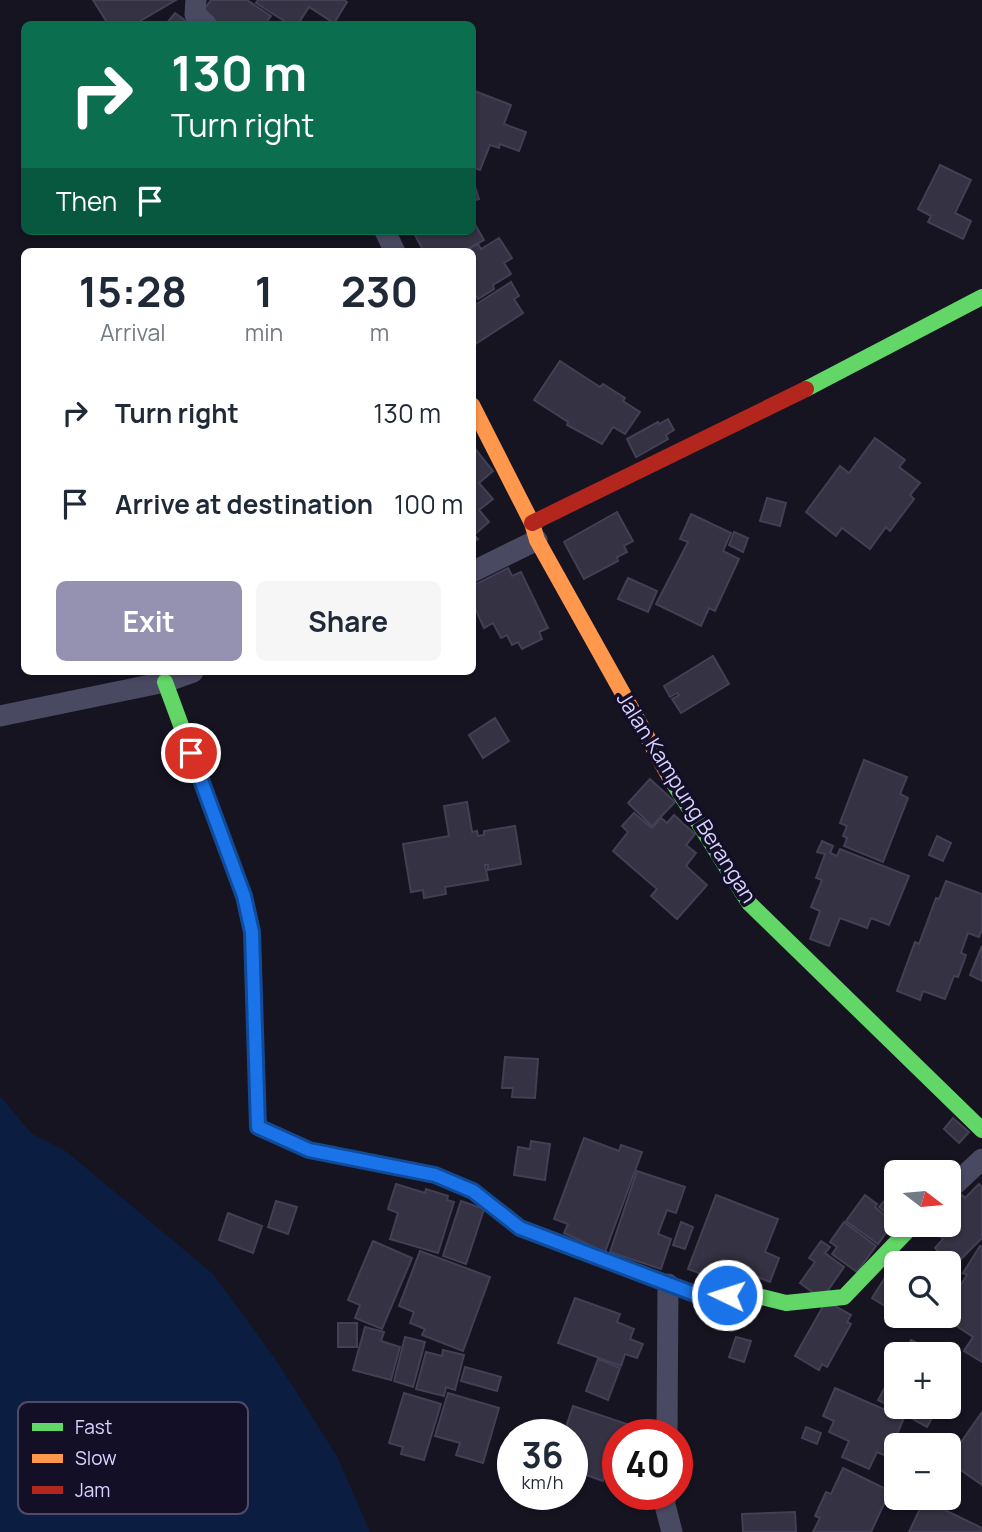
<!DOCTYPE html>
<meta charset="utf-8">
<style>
:root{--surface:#fff;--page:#f6f6f7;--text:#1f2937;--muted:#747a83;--accent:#9591b1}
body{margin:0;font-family:Manrope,sans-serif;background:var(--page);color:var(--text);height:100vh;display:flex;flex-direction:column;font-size:26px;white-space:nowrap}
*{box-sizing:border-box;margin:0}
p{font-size:23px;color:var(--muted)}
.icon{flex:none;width:38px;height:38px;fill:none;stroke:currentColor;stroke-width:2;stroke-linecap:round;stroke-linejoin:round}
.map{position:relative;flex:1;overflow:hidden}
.sheet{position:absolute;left:21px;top:248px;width:455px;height:427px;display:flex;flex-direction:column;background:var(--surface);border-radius:10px;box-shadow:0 2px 5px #0004}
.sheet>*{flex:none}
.hud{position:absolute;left:21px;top:21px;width:455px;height:214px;border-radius:10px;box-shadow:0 2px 5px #0004;background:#0b6e4f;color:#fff;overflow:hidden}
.needle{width:46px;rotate:106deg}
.fabs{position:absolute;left:884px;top:1160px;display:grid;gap:14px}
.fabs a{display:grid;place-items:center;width:77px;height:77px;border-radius:10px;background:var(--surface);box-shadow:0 2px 5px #0004;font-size:35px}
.speed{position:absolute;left:497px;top:1419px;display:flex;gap:14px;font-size:35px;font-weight:700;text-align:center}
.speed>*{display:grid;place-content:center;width:91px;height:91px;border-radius:50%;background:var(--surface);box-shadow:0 2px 5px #0004;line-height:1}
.speed small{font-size:18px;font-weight:400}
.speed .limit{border:10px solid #d22;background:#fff;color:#111}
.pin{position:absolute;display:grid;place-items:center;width:60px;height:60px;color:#fff;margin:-30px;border:4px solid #fff;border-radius:50%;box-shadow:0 2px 7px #0007}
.me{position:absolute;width:77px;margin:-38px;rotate:274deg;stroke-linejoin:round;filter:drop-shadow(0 0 5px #0008)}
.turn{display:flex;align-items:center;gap:24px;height:147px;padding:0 35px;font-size:32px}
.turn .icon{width:91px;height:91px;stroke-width:2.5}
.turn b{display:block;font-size:49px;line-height:60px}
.then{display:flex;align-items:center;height:66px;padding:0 35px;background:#0003;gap:14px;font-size:26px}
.eta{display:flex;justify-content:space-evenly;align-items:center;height:119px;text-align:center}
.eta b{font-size:42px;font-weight:700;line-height:49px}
.primary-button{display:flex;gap:14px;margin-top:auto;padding:14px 35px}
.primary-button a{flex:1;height:80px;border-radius:10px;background:var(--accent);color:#fff;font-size:28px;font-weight:700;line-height:80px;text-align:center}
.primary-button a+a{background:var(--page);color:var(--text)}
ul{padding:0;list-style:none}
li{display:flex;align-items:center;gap:21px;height:91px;padding:0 35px}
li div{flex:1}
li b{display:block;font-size:26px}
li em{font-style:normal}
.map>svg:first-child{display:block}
.water{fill:#0b1e41}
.building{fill:#343243;stroke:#433f54;stroke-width:2}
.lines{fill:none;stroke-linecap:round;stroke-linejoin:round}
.street{stroke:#4a4962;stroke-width:21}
.fast{stroke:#63d668;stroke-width:16}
.slow{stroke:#ff974d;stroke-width:16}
.jam{stroke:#b3261e;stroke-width:16}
.route-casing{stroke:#114b97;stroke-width:18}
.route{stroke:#1a73e8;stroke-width:12}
.labels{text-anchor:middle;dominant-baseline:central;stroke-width:7;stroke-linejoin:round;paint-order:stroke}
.street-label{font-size:21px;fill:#d9d4ff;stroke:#130f26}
.key{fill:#130f26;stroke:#4e4a67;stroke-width:2}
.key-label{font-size:19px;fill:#d9d4ff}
</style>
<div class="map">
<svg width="982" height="1532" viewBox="0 0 982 1532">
<rect width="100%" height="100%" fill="#161421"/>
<path class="water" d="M 0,1096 L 31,1133 L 67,1152 L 213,1274 L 276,1360 L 338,1458 L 370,1532 L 0,1532 Z"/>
<g class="building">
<path d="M 93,0 L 176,0 L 135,24 L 108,24 Z"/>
<path d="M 211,0 L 247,0 L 271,16 L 265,24 L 216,24 L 201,14 Z"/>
<path d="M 258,0 L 344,0 L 347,2 L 334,23 L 309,7 L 298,24 L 289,24 L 256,3 Z"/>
<path d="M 175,13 L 190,24 L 166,24 Z"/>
<path d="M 472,90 L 511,105 L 504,124 L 526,132 L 519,151 L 500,144 L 499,148 L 490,145 L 480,170 L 472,167 Z"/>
<path d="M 940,165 L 971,180 L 955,213 L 971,221 L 963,239 L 928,222 L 931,216 L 918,209 Z"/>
<path d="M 472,177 L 479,199 L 472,201 Z"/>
<path d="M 472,219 L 484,240 L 462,252 L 424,252 L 415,235 L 422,231 L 472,231 Z"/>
<path d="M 499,238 L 512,258 L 504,263 L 511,274 L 493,285 L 494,289 L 478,299 L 475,294 L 472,296 L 472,252 L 464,252 L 478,244 L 481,249 Z"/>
<path d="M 511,282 L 519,296 L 514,299 L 523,313 L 474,345 L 472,307 Z"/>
<path d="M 560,361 L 600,387 L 603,384 L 625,398 L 623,401 L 640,412 L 625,434 L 613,427 L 602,444 L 567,425 L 568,422 L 534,400 Z"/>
<path d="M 668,419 L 674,430 L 666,435 L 668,439 L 636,457 L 627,439 L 658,422 L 659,424 Z"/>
<path d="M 875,438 L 905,460 L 899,467 L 920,483 L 910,495 L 914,499 L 890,531 L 886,527 L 870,549 L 842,528 L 836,536 L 806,512 L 840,466 L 849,473 Z"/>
<path d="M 472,445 L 493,471 L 479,483 L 493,499 L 479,510 L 489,522 L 474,535 L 478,539 L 472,543 Z"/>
<path d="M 767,498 L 786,503 L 780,526 L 760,521 Z"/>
<path d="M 617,512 L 633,541 L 624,546 L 627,552 L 617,557 L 618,561 L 584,579 L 564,542 Z"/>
<path d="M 691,514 L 731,533 L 723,551 L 739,559 L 715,611 L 709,608 L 701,626 L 656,604 L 688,542 L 680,539 Z"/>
<path d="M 734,532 L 748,538 L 743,552 L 729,545 Z"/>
<path d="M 508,568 L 512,576 L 521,572 L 548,628 L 539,632 L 542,639 L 522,649 L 518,642 L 512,645 L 507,635 L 501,638 L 493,623 L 484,628 L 475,608 L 472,609 L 472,586 Z"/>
<path d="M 628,578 L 657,591 L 648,612 L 618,599 Z"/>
<path d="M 713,656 L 729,684 L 681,713 L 672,699 L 679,695 L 677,693 L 670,697 L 664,686 Z"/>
<path d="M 495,718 L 509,741 L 483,758 L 469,735 Z"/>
<path d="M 864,760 L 907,777 L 900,794 L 908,798 L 883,862 L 844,846 L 847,838 L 843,836 L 847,826 L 840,823 Z"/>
<path d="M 650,779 L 675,802 L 652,826 L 628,803 Z"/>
<path d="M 467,802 L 472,832 L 477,831 L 478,836 L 484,835 L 484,831 L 515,826 L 521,864 L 488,870 L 488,865 L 485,865 L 488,880 L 445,887 L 446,894 L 424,898 L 423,890 L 411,892 L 403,844 L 449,836 L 444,806 Z"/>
<path d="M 634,813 L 652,828 L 661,818 L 667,823 L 674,815 L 695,834 L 686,845 L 696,853 L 686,866 L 707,885 L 677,919 L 651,896 L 657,889 L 613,851 L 628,832 L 622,826 Z"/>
<path d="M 937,836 L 951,843 L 943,861 L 929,855 Z"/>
<path d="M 822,841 L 833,846 L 830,853 L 837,856 L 840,849 L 909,876 L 889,925 L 871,918 L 867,928 L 840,918 L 829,946 L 810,939 L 820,911 L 811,907 L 822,880 L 816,878 L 825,854 L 817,852 Z"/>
<path d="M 946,881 L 982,894 L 982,929 L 979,937 L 968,933 L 961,953 L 966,955 L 958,977 L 954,976 L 945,999 L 923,991 L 920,1000 L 897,991 L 915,942 L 919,944 L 936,898 L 939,899 Z"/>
<path d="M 982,946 L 982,981 L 970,975 Z"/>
<path d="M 505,1057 L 538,1059 L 535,1098 L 512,1097 L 513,1088 L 502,1088 Z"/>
<path d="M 953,1118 L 969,1132 L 959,1143 L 944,1129 Z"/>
<path d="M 584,1138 L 619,1151 L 621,1145 L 642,1152 L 605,1252 L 564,1233 L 568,1224 L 554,1219 Z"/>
<path d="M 531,1141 L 550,1144 L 545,1180 L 514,1175 L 518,1147 L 530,1149 Z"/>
<path d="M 637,1171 L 685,1187 L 676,1213 L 667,1210 L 658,1234 L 671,1239 L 661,1269 L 610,1252 Z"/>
<path d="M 396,1184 L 425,1193 L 426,1189 L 448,1196 L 447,1200 L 454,1202 L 438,1253 L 390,1239 L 398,1213 L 388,1209 Z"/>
<path d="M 979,1184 L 982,1187 L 982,1238 L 953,1267 L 935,1248 L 943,1239 L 933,1229 L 937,1225 L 948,1225 L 948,1214 L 953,1210 L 949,1208 L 962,1195 L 965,1198 Z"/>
<path d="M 893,1191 L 896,1194 L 896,1222 L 879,1207 Z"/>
<path d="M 716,1195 L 778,1219 L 765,1252 L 779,1258 L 770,1282 L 755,1276 L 750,1288 L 723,1278 L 721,1281 L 688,1269 Z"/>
<path d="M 865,1195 L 877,1204 L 875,1207 L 893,1223 L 878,1244 L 846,1221 Z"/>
<path d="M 276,1201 L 297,1207 L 288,1234 L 268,1227 Z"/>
<path d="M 461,1201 L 484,1209 L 466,1264 L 443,1256 Z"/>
<path d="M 228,1213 L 262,1226 L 253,1253 L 219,1240 Z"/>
<path d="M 681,1222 L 693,1227 L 685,1249 L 673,1245 Z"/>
<path d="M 844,1222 L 876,1246 L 857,1272 L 832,1254 L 837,1247 L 830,1242 Z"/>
<path d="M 373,1241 L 412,1258 L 382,1329 L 355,1318 L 360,1305 L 348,1300 Z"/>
<path d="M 821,1241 L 830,1247 L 825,1253 L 844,1267 L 822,1299 L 800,1283 L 815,1262 L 809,1258 Z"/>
<path d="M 980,1246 L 982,1247 L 982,1362 L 964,1351 L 973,1337 L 955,1325 L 960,1317 L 948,1309 L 948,1305 L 967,1275 L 963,1273 Z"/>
<path d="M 420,1251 L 490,1277 L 463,1351 L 422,1335 L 425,1329 L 410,1323 L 414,1312 L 399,1306 Z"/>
<path d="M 890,1270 L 896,1274 L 896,1313 L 872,1298 Z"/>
<path d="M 575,1298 L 620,1314 L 617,1322 L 634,1329 L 630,1339 L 643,1344 L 637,1358 L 625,1354 L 621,1366 L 558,1343 Z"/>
<path d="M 826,1301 L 851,1315 L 847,1322 L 851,1324 L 827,1367 L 822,1364 L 819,1370 L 795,1356 Z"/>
<rect x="338" y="1323" width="19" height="24"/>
<path d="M 365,1327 L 384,1332 L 381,1341 L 400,1347 L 391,1380 L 353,1370 Z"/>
<path d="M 405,1337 L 425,1342 L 413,1387 L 394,1381 Z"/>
<path d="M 736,1337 L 751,1341 L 744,1362 L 729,1357 Z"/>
<path d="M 911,1340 L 937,1354 L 903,1354 Z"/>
<path d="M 443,1350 L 464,1355 L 455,1390 L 446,1387 L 444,1396 L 416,1389 L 426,1352 L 442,1356 Z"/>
<path d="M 598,1359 L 620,1368 L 608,1400 L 586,1391 Z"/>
<path d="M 948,1361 L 960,1368 L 948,1388 Z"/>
<path d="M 465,1367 L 501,1377 L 497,1391 L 461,1381 Z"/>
<path d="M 896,1367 L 896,1407 L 938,1407 L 927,1427 L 878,1400 Z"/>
<path d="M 835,1388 L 904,1418 L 897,1434 L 903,1437 L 899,1446 L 896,1446 L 893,1459 L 877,1452 L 869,1469 L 842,1457 L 849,1441 L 829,1432 L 834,1421 L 823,1416 Z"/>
<path d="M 404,1393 L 441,1404 L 424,1460 L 401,1454 L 403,1447 L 389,1443 Z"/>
<path d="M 448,1393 L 499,1408 L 483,1463 L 456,1455 L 460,1443 L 435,1436 Z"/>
<path d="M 573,1406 L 627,1424 L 623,1435 L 618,1435 L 616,1470 L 608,1467 L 603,1481 L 572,1470 L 572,1435 L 548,1435 L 551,1426 L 565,1430 Z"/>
<path d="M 982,1412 L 982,1485 L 948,1461 Z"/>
<path d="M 806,1427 L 821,1433 L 817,1444 L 802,1438 Z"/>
<path d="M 843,1468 L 890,1491 L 871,1532 L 813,1532 L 820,1518 L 815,1516 L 826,1492 L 831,1494 Z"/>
<path d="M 924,1500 L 982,1528 L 982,1532 L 909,1532 Z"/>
<path d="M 795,1512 L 796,1532 L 743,1532 L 742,1514 Z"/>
</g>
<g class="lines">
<g class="street">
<path d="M 196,0 L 195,14 L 206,24"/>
<path d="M 385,231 L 395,252"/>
<path d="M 472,572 L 537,540"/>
<path d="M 0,716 L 165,682 L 193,672"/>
<path d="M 948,1191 L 982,1159"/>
<path d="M 667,1435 L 668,1284"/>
<path d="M 665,1494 L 665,1505 L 672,1532"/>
</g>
<g class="fast">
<path d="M 806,389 L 982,297"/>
<path d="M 165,682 L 244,896 L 252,932 L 258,1127 L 261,1129"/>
<path d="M 669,776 L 749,903 L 982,1130"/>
<path d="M 687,1291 L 700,1296 L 754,1295 L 786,1303 L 844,1297 L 913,1225"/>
</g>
<g class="slow">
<path d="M 472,405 L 532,523 L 537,540 L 669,776"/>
<path d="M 261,1129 L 309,1150 L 435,1175 L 473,1191 L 520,1228 L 687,1291"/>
</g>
<path class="jam" d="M 532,523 L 806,389"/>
</g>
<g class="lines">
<defs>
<path id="route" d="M 191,753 L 244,896 L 252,932 L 258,1127 L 309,1150 L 435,1175 L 473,1191 L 520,1228 L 700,1296 L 727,1295"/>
</defs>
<use href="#route" class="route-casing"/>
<use href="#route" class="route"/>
</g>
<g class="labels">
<g class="street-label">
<text transform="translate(687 797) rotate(58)">Jalan Kampung Berangan</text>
</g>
</g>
<rect x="18" y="1402" width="230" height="112" rx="10" class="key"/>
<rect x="32" y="1423" width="31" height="8" fill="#63d668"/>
<rect x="32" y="1454" width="31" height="9" fill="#ff974d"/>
<rect x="32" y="1486" width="31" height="8" fill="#b3261e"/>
<g class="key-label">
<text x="75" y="1434">Fast</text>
<text x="75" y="1465">Slow</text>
<text x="75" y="1497">Jam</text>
</g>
</svg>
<div class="fabs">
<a><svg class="needle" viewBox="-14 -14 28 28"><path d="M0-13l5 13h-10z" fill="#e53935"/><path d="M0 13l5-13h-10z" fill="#747a83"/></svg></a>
<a><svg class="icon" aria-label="search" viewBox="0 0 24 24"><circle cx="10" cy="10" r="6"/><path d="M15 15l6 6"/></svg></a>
<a>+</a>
<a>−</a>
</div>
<div class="speed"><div>36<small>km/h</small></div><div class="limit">40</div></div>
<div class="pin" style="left:191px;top:753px;background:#d93025"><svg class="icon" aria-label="arrive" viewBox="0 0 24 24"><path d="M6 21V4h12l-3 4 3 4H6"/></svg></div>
<svg class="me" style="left:727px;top:1295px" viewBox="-20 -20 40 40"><circle r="17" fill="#1a73e8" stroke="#fff" stroke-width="3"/><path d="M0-11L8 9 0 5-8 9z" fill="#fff"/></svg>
<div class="hud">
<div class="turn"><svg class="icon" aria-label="right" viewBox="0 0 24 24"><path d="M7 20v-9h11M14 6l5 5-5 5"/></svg><div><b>130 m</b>Turn right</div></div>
<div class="then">Then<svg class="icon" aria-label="arrive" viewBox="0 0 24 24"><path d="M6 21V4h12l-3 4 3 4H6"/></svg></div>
</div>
<section class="sheet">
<div class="eta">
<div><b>15:28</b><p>Arrival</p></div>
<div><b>1</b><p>min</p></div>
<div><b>230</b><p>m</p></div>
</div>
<ul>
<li><svg class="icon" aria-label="right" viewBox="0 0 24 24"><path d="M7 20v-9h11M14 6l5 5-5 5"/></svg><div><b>Turn right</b></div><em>130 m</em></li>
<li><svg class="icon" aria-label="arrive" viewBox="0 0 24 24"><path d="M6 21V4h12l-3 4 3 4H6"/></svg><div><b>Arrive at destination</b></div><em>100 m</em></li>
</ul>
<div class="primary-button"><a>Exit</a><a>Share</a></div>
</section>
</div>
